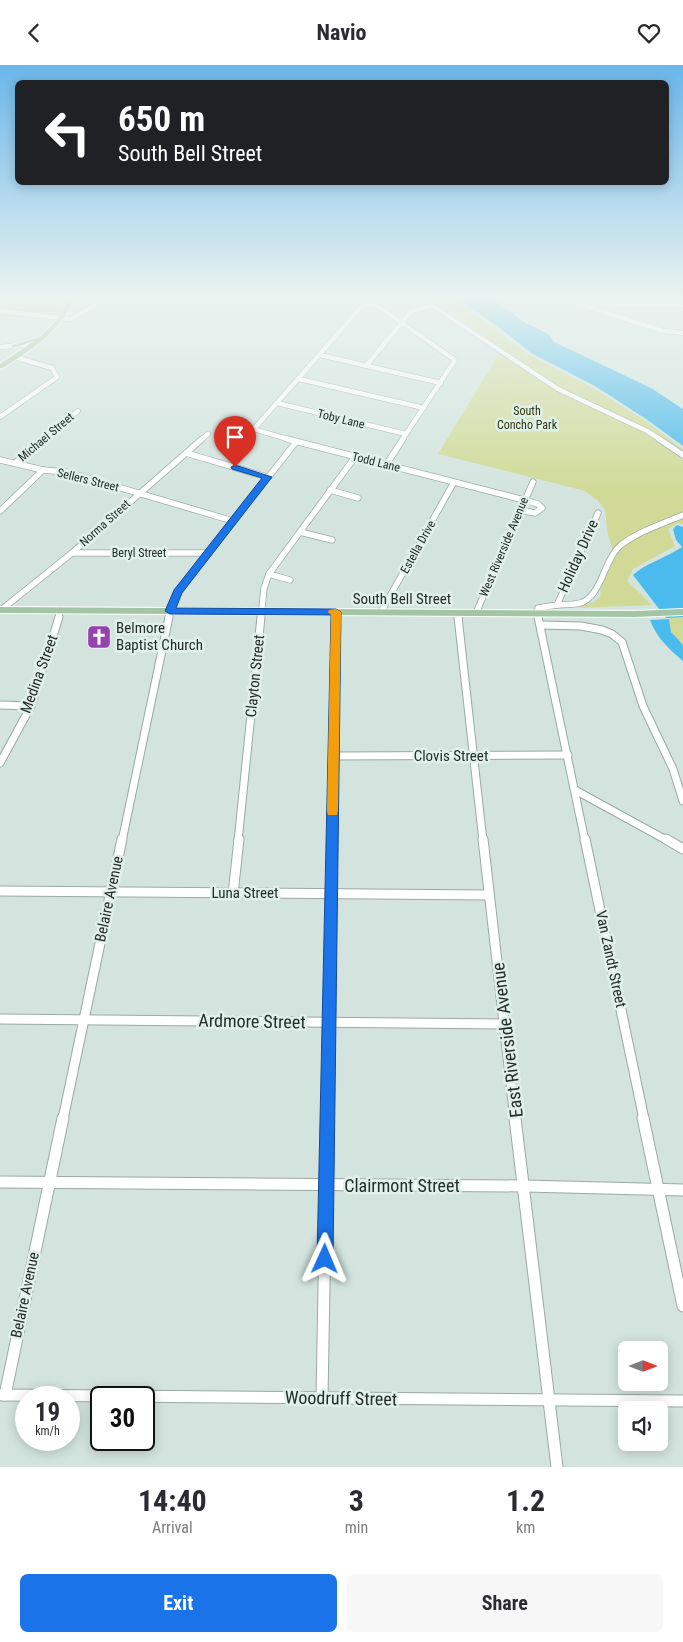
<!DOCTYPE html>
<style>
:root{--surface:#fff;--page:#f7f7f7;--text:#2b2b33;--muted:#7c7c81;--accent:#1a73e8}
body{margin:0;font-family:"Roboto Condensed",sans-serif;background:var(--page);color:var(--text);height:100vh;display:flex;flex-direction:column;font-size:19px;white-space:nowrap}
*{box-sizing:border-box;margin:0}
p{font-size:16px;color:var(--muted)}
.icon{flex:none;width:28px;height:28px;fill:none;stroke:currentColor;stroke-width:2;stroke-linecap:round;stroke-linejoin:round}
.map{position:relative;height:1402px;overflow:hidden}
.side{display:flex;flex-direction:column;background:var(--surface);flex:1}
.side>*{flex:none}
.guide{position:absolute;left:15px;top:15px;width:654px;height:105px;border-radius:8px;box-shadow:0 2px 12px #0003;background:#202124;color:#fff;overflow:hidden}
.needle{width:32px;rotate:90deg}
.buttons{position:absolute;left:618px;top:1276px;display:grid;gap:10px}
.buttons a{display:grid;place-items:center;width:50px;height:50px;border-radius:8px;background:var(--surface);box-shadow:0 2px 12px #0003;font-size:25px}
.speed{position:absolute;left:15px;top:1321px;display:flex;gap:10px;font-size:25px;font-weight:700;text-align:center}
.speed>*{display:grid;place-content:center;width:65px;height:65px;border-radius:50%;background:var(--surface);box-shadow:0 2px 12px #0003;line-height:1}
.speed small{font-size:12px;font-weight:400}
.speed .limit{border:2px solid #111;border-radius:8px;background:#fff;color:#111}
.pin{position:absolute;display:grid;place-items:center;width:42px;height:42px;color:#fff;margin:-51px -21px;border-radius:50% 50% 50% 0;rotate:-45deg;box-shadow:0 0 5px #0007}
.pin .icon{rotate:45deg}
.me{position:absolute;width:55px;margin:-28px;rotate:1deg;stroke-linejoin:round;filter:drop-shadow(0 0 4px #0008)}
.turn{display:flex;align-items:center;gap:18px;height:105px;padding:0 20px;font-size:22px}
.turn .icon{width:65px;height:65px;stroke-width:2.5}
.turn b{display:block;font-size:35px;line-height:42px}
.eta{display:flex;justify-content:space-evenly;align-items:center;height:85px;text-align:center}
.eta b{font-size:30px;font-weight:700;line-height:35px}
.action{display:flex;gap:10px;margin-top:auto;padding:10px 20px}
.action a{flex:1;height:58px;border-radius:8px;background:var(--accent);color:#fff;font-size:20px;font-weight:700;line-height:58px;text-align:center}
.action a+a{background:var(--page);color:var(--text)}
header{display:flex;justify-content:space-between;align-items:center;height:65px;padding:0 20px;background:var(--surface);font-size:22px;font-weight:700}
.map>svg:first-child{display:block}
.green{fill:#d0da96}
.water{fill:#4bbaec}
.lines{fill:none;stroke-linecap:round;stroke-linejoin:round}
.minor-far4-casing{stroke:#99a9a3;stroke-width:5.5}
.minor-far3-casing{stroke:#99a9a3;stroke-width:7}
.minor-far2-casing{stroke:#99a9a3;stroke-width:9}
.minor-far1-casing{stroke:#99a9a3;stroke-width:11}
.minor-casing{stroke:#99a9a3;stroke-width:13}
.major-casing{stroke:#fff;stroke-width:2}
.minor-far4{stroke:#fff;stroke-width:4.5}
.minor-far3{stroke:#fff;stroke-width:5.5}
.minor-far2{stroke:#fff;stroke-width:7}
.minor-far1{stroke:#fff;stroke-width:9}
.minor{stroke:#fff;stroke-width:11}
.major{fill:#a4c5a4;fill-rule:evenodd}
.route{fill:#1a73e8;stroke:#114b97}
.slow{fill:#f59e0b}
.labels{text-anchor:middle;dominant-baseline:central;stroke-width:5;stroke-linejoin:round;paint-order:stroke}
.far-park-label{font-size:12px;fill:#30350b;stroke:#e0f1eb}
.far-street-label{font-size:12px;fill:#252c29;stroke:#e0f1eb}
.street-label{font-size:15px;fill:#252c29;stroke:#e0f1eb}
.poi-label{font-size:15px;fill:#252c29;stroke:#e0f1eb;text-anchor:start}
.near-street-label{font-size:18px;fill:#252c29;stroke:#e0f1eb}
</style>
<header><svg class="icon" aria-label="back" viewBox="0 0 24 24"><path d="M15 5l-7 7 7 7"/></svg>Navio<svg class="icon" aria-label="heart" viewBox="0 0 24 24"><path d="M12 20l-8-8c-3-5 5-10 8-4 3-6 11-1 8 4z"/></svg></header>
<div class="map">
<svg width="683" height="1402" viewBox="0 0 683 1402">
<rect width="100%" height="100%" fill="#d3e4de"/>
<g class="green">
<path d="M 0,233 L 68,233 L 64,244 L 55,255 L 0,251 Z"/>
<path d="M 429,233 L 454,233 L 523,286 L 600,327 L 644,355 L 683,384 L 683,460 L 678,458 L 668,464 L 675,481 L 633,504 L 627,516 L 652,540 L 576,543 L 594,537 L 600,532 L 601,522 L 615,492 L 608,470 L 605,445 L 598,436 L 585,426 L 438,389 L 502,284 L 469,259 Z"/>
<path d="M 683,542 L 683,581 L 671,567 L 668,543 Z"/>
</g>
<g class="water">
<path d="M 457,233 L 491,233 L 524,257 L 548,269 L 554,277 L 651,323 L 683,344 L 683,381 L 646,354 L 595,321 L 531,288 L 496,260 Z"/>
<path d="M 677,460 L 683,462 L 683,552 L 666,553 L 633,510 C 646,498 666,493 682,482 L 676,475 L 673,464 Z"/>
<path d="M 669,554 L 671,567 L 683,580 L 683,596 C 668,583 657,573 650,555 Z"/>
</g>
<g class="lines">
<defs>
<g id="minor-far4">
<path d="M 421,233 L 558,324 L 647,366 L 661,375"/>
<path d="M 561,233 L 663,266 L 683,268"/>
<path d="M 591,243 L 595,240 L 683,240"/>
<path d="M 0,246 L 71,254 L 107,233"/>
<path d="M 0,282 L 22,280 L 29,282"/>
<path d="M 320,290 L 441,318"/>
<path d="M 366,301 L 411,246 L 432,241"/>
<path d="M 299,314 L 424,343"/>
<path d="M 277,338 L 406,369"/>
<path d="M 0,352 L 57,312 L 52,303 L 15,292"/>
<path d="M 229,357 L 291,375"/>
<path d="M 254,364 L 362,241 L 375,239 L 455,295 L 402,375"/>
<path d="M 42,375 L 78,346"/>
<path d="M 201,375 L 208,369"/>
</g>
<g id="minor-far3">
<path d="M 287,374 L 524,435 L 538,439 L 542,443 L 535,448 L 520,445"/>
<path d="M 659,374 L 683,390"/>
<path d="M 186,388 L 267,412"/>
<path d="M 0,395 L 43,405 L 67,407 L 233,456"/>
<path d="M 15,398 L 44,374"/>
<path d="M 386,400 L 403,374"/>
<path d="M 330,425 L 358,433"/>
<path d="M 0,446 L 43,405"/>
<path d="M 300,467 L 332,475"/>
<path d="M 72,488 L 207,488"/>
<path d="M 269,509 L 290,515"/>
<path d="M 557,540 C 565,539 573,540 580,538 C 602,532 603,495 621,480 C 639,466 662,459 683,450"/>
<path d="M 1,545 L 72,488 L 202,374"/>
<path d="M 381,547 L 454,417"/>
<path d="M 458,548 L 459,553"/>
<path d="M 476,548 L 533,417"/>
<path d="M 58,553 L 61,545"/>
<path d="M 168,553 L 177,528 L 296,377"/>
<path d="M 261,553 L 264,523 L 269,509 L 355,392"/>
<path d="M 336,553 L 336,547"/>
<path d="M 538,553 L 538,543 L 557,540 L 598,448"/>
</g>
<g id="minor-far2">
<path d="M 458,552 L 483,776"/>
<path d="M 538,552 L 585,776"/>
<path d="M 541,560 L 581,561 L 602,565 L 612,569 L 622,577 L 643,641 L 673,704 L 683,736"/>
<path d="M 0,640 L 31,641"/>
<path d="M 334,691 L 568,690"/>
<path d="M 0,698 L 31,641 L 59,552"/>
<path d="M 575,725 L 668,776"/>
<path d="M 122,776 L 169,552"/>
<path d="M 238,776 L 261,552"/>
<path d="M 332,776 L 336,552"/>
</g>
<g id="minor-far1">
<path d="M 483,774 L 515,1054"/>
<path d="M 585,774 L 644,1054"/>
<path d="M 666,774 L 683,784"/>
<path d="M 0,826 L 489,830"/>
<path d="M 233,829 L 239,774"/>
<path d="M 0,954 L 504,959"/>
<path d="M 63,1054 L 122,774"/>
<path d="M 327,1054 L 332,774"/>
</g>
<g id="minor">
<path d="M 515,1053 L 557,1402"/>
<path d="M 643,1053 L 683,1241"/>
<path d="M 0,1117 L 525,1121 L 683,1125"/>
<path d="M 2,1330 L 683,1336"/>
<path d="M 5,1330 L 63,1053"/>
<path d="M 322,1333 L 327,1053"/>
</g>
<g id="major">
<path d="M 69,233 L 75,233 C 63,259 44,276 20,292 C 13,296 7,301 0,304 L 0,299 L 34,276 L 14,283 L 11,281 L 12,280 L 40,272 L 58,254 Z"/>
<path d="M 0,542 L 635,546 L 683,544 L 683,550 L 635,552 L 0,548 Z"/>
</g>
</defs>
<use href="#minor-far4" class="minor-far4-casing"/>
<use href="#minor-far3" class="minor-far3-casing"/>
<use href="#minor-far2" class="minor-far2-casing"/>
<use href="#minor-far1" class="minor-far1-casing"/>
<use href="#minor" class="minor-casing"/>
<use href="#major" class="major-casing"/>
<use href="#minor-far4" class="minor-far4"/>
<use href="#minor-far3" class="minor-far3"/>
<use href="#minor-far2" class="minor-far2"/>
<use href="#minor-far1" class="minor-far1"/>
<use href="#minor" class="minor"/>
<use href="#major" class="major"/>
</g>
<linearGradient id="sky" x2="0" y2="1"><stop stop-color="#69b6ea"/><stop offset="0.54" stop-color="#ebf3f0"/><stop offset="1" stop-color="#ebf3f0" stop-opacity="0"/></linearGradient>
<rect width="683" height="429" fill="url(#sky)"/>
<path class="route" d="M 235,400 L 272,412 L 182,528 L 176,543 L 336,544 L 341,547 L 333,1194 L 331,1199 L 325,1202 L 319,1199 L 317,1194 L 331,550 L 170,549 L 165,546 L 174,525 L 262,413 L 232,404 L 231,402 Z"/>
<path class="slow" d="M 336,544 L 341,547 L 338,746 L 337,750 L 328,750 L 327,746 L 331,550 L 328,547 L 329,545 Z"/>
<defs>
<symbol id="church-square" viewBox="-11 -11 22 22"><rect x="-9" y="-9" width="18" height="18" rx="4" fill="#9741ae" stroke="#e0f1eb"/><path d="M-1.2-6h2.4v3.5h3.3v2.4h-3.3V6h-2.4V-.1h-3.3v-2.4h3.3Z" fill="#fff"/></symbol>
</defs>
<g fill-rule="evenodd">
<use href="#church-square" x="85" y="558" width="28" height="28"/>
</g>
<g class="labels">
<g class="far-park-label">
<text x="527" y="346">South<tspan x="527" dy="14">Concho Park</tspan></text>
</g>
<g class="far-street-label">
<text transform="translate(341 354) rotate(14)">Toby Lane</text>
<text transform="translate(46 372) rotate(-40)">Michael Street</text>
<text transform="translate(376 397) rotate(14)">Todd Lane</text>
<text transform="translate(88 415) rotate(14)">Sellers Street</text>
<text transform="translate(105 458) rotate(-42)">Norma Street</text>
<text transform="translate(418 482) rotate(-61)">Estella Drive</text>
<text transform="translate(504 482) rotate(-67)">West Riverside Avenue</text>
<text x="139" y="488">Beryl Street</text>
</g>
<g class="street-label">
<text transform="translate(578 491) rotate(-66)">Holiday Drive</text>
<text x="402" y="534">South Bell Street</text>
<text transform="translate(39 609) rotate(-70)">Medina Street</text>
<text transform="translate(255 611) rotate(-84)">Clayton Street</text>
<text x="451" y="691">Clovis Street</text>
<text x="245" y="828">Luna Street</text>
<text transform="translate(109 834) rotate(-78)">Belaire Avenue</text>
<text transform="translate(611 894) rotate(78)">Van Zandt Street</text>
<text transform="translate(25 1230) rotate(-78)">Belaire Avenue</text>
</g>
<g class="poi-label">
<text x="116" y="563">Belmore<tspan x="116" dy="17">Baptist Church</tspan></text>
</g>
<g class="near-street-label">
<text transform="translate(252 956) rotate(1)">Ardmore Street</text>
<text transform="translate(507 975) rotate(-97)">East Riverside Avenue</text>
<text x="402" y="1120">Clairmont Street</text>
<text transform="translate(341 1333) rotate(1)">Woodruff Street</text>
</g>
</g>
</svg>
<div class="buttons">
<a><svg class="needle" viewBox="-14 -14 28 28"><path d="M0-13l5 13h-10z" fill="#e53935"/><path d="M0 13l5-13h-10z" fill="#7c7c81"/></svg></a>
<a><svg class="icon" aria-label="sound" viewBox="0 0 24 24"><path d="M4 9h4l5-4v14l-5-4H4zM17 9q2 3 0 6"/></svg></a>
</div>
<div class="speed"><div>19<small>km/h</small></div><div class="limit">30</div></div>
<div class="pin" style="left:235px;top:402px;background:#d93025"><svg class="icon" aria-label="arrive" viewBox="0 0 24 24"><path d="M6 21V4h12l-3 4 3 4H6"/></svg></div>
<svg class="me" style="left:325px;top:1194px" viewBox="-20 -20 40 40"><path d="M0-17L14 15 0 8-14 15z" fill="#1a73e8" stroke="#fff" stroke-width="4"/></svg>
<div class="guide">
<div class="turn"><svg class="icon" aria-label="left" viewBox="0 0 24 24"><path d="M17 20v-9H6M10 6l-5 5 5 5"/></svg><div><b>650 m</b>South Bell Street</div></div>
</div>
</div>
<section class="side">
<div class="eta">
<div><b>14:40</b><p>Arrival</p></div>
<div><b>3</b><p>min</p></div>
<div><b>1.2</b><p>km</p></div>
</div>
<div class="action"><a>Exit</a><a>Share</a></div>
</section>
